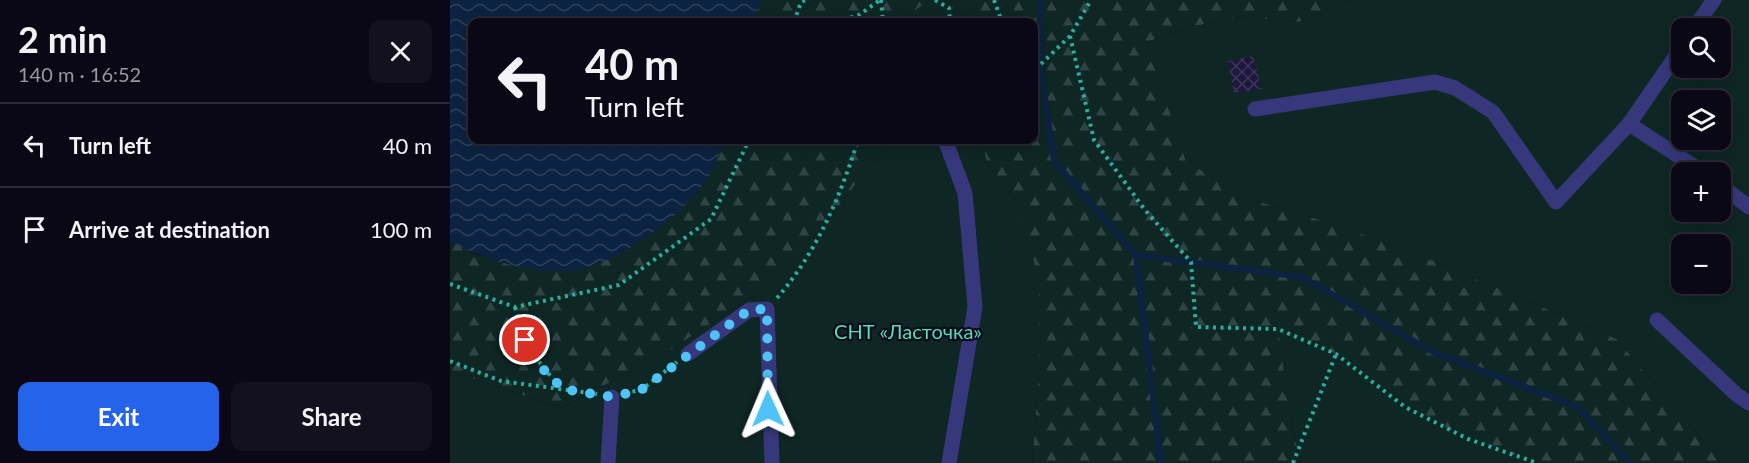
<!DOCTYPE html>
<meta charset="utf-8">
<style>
:root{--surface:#0a0815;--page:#13111e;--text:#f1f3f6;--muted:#999aa0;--line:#2a2934;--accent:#2563eb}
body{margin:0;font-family:Lato,sans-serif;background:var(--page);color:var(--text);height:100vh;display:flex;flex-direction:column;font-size:22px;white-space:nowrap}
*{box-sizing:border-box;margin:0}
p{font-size:20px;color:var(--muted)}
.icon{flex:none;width:33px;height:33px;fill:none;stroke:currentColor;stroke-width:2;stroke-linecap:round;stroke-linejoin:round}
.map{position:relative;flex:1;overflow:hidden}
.details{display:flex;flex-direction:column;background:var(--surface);width:450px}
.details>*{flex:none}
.guide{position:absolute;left:18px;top:18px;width:570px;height:126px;border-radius:12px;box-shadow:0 3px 15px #0003,0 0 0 2px var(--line);background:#0a0815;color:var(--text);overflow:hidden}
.controls{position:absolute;left:1221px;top:18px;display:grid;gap:12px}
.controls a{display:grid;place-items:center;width:60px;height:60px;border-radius:12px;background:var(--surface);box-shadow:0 3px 15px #0003,0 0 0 2px var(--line);font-size:30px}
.pin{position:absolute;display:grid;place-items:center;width:51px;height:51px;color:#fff;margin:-26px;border:3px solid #fff;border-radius:50%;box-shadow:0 2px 6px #0007}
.me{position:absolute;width:66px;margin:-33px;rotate:359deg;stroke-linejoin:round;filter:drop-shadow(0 0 4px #0008)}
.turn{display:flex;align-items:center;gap:21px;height:126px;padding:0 18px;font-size:27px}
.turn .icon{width:78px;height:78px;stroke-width:2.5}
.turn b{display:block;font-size:42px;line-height:51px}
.round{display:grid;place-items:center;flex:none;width:63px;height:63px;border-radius:12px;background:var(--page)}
.summary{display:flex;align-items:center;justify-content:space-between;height:102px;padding:0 18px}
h1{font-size:36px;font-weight:700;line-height:45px}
.action{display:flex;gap:12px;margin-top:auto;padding:12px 18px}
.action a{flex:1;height:69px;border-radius:12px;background:var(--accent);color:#fff;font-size:24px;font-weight:700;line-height:69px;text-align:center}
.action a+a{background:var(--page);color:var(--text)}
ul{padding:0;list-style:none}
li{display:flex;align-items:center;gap:18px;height:84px;padding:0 18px;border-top:2px solid var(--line)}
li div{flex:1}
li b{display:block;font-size:22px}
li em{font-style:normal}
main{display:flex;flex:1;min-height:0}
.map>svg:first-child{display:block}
.forest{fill:url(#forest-firs)}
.garden{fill:#0e2624;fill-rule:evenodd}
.water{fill:url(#water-waves)}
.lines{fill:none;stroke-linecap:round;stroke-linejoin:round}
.stream{stroke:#0b2340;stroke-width:6}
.building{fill:url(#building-cross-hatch)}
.path{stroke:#2dad9d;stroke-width:4;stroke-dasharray:3 4.5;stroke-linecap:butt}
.minor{stroke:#36387b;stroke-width:15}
.route{stroke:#4fc3f7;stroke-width:10;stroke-dasharray:0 18}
.labels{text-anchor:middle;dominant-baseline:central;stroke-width:4.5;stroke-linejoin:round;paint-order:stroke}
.park-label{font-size:20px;fill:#54ddb3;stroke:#0d0b1c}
</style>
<main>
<section class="details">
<div class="summary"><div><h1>2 min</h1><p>140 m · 16:52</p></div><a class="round"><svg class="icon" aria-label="close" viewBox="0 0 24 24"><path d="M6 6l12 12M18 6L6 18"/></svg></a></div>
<ul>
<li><svg class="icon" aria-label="left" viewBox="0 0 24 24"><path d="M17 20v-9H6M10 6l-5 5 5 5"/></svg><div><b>Turn left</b></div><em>40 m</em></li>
<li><svg class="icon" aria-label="arrive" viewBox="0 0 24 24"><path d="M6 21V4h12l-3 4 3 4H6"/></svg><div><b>Arrive at destination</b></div><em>100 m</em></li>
</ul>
<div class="action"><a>Exit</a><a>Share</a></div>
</section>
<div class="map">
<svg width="1299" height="463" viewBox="0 0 1299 463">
<defs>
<pattern id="forest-firs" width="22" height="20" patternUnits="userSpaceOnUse" patternTransform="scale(1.5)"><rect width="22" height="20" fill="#0e2624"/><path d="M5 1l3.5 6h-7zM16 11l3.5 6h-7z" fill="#304445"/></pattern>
<pattern id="water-waves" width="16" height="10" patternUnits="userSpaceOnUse" patternTransform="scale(1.5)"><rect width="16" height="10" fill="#0b2340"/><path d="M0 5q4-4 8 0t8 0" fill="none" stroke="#2d415d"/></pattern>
<pattern id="building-cross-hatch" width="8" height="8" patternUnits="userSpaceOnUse" patternTransform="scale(1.5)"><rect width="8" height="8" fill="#1d173d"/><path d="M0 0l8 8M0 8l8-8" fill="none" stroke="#3c375a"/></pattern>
</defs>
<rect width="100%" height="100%" fill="#0d0b1c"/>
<g class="forest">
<path d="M 311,0 L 479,0 L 451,22 L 303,22 Z"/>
<path d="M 504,0 L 900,0 L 849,22 L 787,17 L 737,28 L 697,42 L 804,200 L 874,221 L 956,249 L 1167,339 L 1271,463 L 1087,463 L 1018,439 L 955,407 L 886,354 L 840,416 L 851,463 L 582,463 L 589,373 L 570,208 L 537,162 L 530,140 L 584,140 L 584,22 L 515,22 Z"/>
<path d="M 275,140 L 440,140 L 336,274 L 219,351 L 111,408 L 0,371 L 0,242 L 30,256 L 213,225 L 253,184 Z"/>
</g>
<g class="garden">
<path d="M 479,0 L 504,0 L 515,22 L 451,22 Z"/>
<path d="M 900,0 L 1299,0 L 1299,463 L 1271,463 L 1167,339 L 956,249 L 874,221 L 804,200 L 736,162 L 697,42 L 737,28 L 787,17 L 849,22 ZM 1232,28 L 1270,28 L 1270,68 L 1232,68 ZM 1232,100 L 1270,100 L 1270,140 L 1232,140 ZM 1232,172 L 1270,172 L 1270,212 L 1232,212 ZM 1232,244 L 1270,244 L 1270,284 L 1232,284 Z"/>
<path d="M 440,140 L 530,140 L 537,162 L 570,208 L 589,282 L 589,373 L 582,463 L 0,463 L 0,371 L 111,408 L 219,351 L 336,274 Z"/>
<path d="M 828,329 L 886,354 L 955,407 L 1018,439 L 1087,463 L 851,463 L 840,416 Z"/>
</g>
<path class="water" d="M 0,0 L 311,0 L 303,22 L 22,22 L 22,140 L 275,140 C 269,155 262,171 253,185 C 226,221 162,269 115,271 C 73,272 37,260 0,242 Z"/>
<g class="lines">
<g class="stream">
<path d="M 590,0 L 590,65 L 604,161 L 686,255 L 711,463"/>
<path d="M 686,255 L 852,277 L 985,353 L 1126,406 L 1180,463"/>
</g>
</g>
<path class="building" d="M 803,56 L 812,89 L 784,93 L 778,61 Z"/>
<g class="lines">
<g class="path">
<path d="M 431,0 L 433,22"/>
<path d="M 485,0 L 499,8 L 500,22"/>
<path d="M 544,0 L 552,22"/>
<path d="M 344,22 L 351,2 L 356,0"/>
<path d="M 386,22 L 409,15 L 430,0"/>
<path d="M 620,36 L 644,140 L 695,210 L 741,262 L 746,327 L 828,329 L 886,354 L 955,407 L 1018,439 L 1087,463"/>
<path d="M 584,66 L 590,65 L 620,36 L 641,0"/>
<path d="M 0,284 L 65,307 L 169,285 L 261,219 L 299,140"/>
<path d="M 327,298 C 367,252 390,197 408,140"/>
<path d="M 65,307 C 77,346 84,360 113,389"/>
<path d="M 0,361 L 51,381 L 147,394"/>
<path d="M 175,393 L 191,390 L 227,362"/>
<path d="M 843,463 L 886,354"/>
</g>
<g class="minor">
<path d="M 1244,28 L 1264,0"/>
<path d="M 805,109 L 985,82 L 1005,88 L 1043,112 L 1106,202 L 1179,124 L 1232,47"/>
<path d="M 1179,124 L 1253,172"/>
<path d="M 495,140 L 515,193 L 525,307 L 499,463"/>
<path d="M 1270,185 L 1299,207"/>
<path d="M 1207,320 L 1287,395 L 1299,403"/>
<path d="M 238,354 L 299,310 L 317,309 L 322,463"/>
<path d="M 158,463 L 162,397"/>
</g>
</g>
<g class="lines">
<path class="route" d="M 75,340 L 89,365 L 113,389 L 162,397 L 191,390 L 299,310 L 317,309 L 318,409"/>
</g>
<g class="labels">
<g class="park-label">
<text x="458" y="331">СНТ «Ласточка»</text>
</g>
</g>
</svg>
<div class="controls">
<a><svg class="icon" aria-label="search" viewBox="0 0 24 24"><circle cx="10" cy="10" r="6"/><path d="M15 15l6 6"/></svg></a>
<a><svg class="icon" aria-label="layers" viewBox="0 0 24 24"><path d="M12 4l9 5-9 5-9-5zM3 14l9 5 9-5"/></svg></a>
<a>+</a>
<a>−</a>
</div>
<div class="pin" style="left:75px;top:340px;background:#d93025"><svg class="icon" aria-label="arrive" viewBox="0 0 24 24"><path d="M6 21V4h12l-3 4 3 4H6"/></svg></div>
<svg class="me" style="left:318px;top:409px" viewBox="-20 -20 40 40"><path d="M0-17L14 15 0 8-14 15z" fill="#4fc3f7" stroke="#fff" stroke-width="4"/></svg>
<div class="guide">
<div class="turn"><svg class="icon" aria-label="left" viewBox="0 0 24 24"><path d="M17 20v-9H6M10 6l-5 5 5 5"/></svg><div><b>40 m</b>Turn left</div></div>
</div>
</div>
</main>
